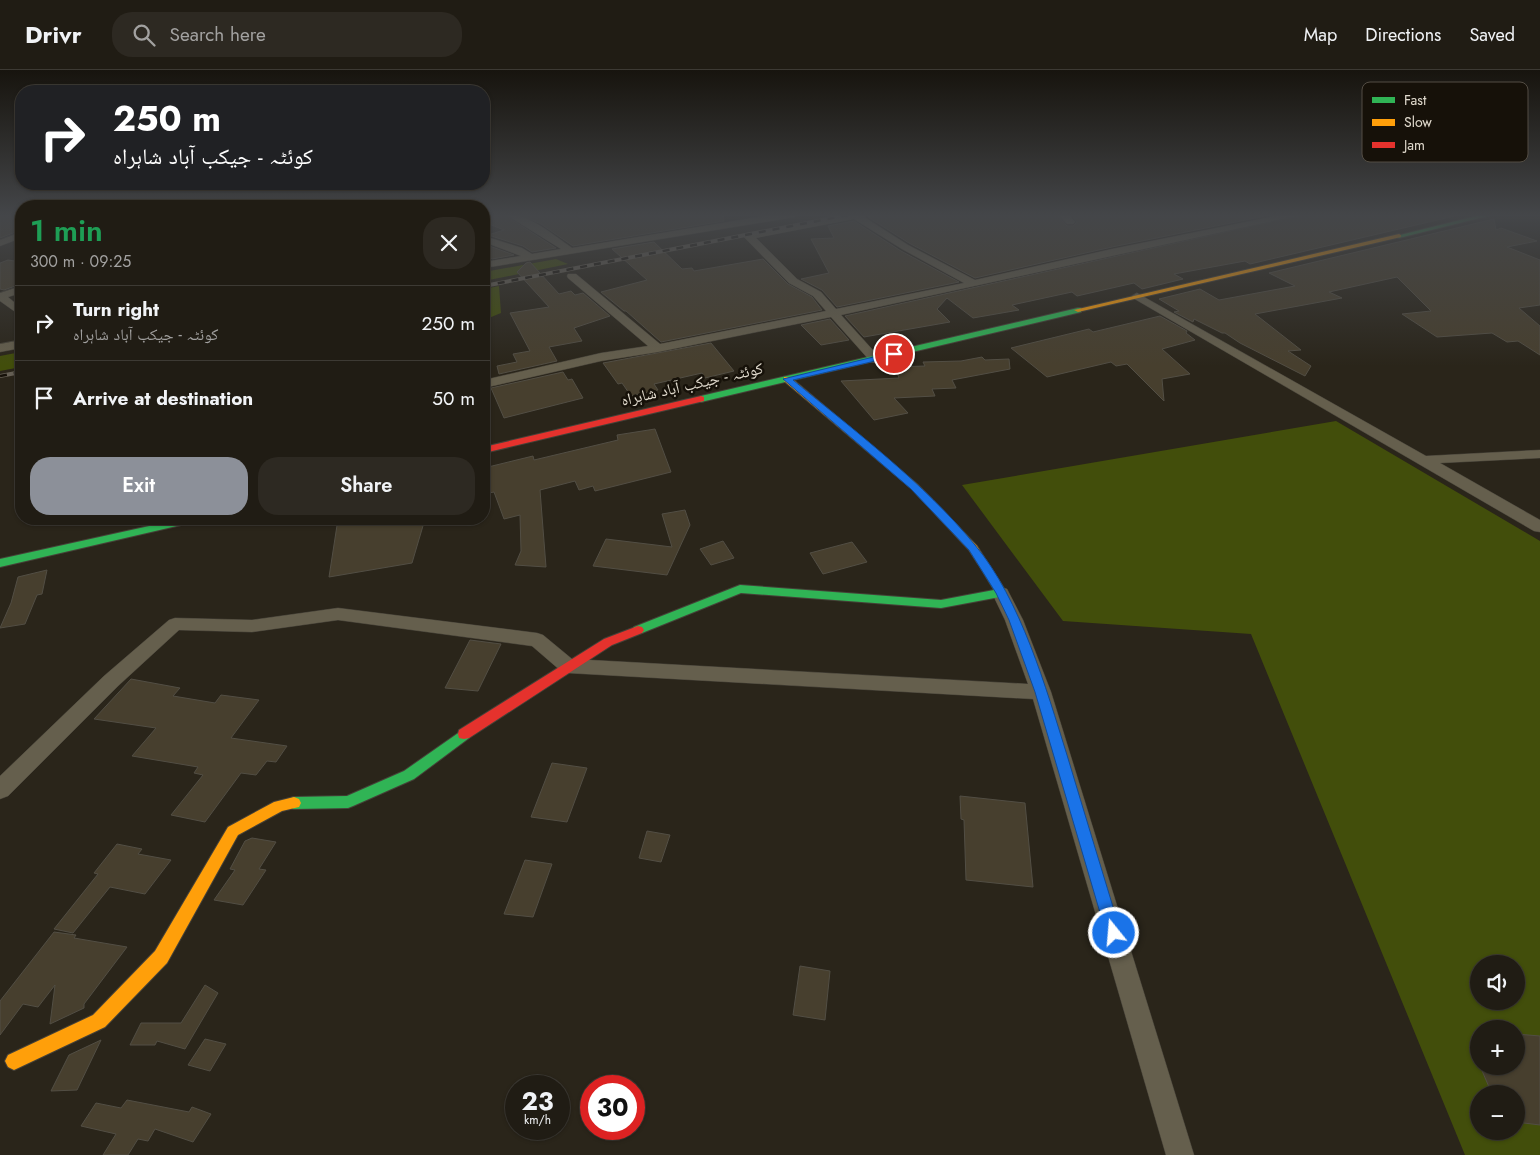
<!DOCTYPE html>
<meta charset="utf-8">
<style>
:root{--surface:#201c14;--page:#2d2922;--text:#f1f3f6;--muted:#a2a1a0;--line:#3d3a34;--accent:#8c9099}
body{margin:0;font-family:Jost,"Noto Naskh Arabic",sans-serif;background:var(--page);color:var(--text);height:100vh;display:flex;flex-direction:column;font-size:19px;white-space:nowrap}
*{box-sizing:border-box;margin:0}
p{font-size:16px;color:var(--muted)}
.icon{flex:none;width:28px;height:28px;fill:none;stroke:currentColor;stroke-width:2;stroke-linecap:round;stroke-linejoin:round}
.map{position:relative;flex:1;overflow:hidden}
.drawer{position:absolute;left:15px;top:130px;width:475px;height:325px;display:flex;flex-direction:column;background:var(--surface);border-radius:20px;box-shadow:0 1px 4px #0004,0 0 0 1px var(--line)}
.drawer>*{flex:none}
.guide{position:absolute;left:15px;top:15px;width:475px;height:105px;border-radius:20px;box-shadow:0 1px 4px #0004,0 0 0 1px var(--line);background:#202124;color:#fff;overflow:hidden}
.controls{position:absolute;left:1470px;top:885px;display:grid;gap:10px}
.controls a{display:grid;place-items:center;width:55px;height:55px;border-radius:50%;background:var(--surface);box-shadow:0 1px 4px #0004,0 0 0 1px var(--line);font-size:25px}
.speed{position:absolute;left:505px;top:1005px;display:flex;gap:10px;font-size:25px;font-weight:700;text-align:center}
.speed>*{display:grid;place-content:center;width:65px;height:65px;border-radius:50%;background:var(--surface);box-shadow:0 1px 4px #0004,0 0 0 1px var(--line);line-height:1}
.speed small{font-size:12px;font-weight:400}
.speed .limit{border:8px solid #d22;background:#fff;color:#111}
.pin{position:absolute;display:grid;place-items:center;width:42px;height:42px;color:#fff;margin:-21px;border:2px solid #fff;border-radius:50%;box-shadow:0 1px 5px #0007}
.me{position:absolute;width:55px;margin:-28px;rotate:343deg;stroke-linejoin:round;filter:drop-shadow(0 0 4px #0008)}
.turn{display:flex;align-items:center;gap:18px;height:105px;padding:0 15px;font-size:22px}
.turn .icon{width:65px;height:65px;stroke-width:2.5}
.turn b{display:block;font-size:35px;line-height:42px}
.round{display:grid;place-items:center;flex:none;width:52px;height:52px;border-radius:20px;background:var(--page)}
.summary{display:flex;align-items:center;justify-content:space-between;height:85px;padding:0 15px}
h1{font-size:30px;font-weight:600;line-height:38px;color:#1e9e55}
.cta{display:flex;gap:10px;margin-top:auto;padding:10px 15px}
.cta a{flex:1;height:58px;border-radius:20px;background:var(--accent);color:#fff;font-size:20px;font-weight:600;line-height:58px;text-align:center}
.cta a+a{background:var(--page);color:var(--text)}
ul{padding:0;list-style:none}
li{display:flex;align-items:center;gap:15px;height:75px;padding:0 15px;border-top:1px solid var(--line)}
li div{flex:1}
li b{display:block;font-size:19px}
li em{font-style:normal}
header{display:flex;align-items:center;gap:30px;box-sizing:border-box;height:70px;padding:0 25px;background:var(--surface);border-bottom:1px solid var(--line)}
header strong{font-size:24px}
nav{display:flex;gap:28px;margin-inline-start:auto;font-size:18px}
.search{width:350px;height:45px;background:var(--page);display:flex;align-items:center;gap:12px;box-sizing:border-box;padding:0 18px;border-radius:20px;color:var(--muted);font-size:19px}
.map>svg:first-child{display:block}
.green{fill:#424e0b;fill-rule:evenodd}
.building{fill:#473f2e;stroke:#524e44}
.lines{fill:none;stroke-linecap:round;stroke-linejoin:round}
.street-casing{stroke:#454138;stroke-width:1}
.fast-casing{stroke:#454138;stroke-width:2}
.slow-casing{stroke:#454138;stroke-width:2}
.jam-casing{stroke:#454138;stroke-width:2}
.street{fill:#655f4d;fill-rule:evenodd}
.fast{fill:#30b455;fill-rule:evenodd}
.slow{fill:#ff9f0a;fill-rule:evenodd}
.jam{fill:#e5322d;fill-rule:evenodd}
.rail-casing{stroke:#666055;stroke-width:4}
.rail{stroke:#161109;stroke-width:2.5;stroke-dasharray:7;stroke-linecap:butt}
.route{fill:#1a73e8;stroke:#114b97}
.labels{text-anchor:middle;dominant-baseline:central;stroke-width:5;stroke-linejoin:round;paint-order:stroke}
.far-street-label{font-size:16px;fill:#e0dacd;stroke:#161109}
.key{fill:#161109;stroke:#534d44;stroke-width:1}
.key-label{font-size:14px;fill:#e0dacd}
</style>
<header>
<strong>Drivr</strong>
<div class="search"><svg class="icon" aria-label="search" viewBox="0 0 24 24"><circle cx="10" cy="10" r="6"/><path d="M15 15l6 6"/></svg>Search here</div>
<nav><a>Map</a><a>Directions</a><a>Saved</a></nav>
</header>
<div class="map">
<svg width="1540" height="1085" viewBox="0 0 1540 1085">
<rect width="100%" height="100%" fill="#2a251a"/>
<g class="green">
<path d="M 556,189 L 568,194 L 484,211 L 484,202 Z"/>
<path d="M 499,216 L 501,243 L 484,250 L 484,219 Z"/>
<path d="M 21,282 L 21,297 L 0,301 L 0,286 Z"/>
<path d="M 1336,351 L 1540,471 L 1540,1085 L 1465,1085 L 1251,564 L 1063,551 L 962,415 ZM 1479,894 L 1516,894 L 1516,931 L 1479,931 ZM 1479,959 L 1516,959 L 1516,996 L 1479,996 ZM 1479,1024 L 1516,1024 L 1516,1061 L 1479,1061 Z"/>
</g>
<g class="building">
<path d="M 0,144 L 21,144 L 21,160 L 0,168 Z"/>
<path d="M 484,144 L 503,144 L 556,178 L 532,182 L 523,176 L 488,165 L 504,160 L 484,152 Z"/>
<path d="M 519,144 L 648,144 L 656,147 L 665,144 L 723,144 L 724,151 L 573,176 L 541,154 Z"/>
<path d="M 877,144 L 1056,144 L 1067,156 L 1073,156 L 1077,152 L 1071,144 L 1275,144 L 1112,177 L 975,208 L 909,173 L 868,147 Z"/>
<path d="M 1307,144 L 1463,144 L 1250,194 L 1245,191 L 1174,204 L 1183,209 L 1142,219 L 1134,213 L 1077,226 L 1072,222 L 1012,235 L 1019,240 L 973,248 L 947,228 L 937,239 L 950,252 L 864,267 L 845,246 Z"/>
<path d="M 1494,149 L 1496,160 L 1501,158 L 1537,171 L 1507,177 L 1540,190 L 1540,235 L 1519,238 L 1540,256 L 1540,285 L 1518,271 L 1507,272 L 1492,263 L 1437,267 L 1402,244 L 1431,241 L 1397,207 L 1329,222 L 1342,228 L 1255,244 L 1301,280 L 1288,281 L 1311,296 L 1305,306 L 1240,273 L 1225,263 L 1222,263 L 1194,249 L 1193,252 L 1174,242 L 1179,241 L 1159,229 L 1200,219 L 1219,230 L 1295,216 L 1269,203 Z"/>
<path d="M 854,151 L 901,181 L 959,212 L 837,237 L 822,220 L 801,209 L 829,203 L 811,169 L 834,168 L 828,156 Z"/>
<path d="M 654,172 L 682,199 L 692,198 L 694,201 L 763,189 L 788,214 L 812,227 L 822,240 L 661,272 L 626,241 L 624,241 L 601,222 L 647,210 L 612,179 Z"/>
<path d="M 484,174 L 514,185 L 492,189 L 484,183 Z"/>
<path d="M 8,190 L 21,192 L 21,214 L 4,220 L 0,219 L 0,193 Z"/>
<path d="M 530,192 L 559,224 L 571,221 L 575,225 L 583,223 L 610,246 L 574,258 L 582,271 L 549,277 L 557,291 L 499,304 L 497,296 L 517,292 L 513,284 L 530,281 L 510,243 L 549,237 L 517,202 L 526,193 Z"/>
<path d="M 1160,246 L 1187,261 L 1186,263 L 1195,270 L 1162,279 L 1190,304 L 1162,309 L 1164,331 L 1127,294 L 1116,296 L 1111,292 L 1047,307 L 1011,278 L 1089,259 L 1093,262 Z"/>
<path d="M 830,249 L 849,270 L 821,275 L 801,255 Z"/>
<path d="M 711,273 L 734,301 L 705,308 L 702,303 L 654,314 L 658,320 L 631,326 L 622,313 L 618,314 L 603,293 Z"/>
<path d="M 982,287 L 985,290 L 1009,289 L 1010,299 L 952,310 L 956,318 L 932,319 L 935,326 L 894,328 L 908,343 L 874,350 L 841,311 L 899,308 L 895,297 L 925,296 L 923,292 L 961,291 Z"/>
<path d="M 563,302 L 568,310 L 572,309 L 583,328 L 504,348 L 491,318 Z"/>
<path d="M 655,359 L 671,402 L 595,421 L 593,416 L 579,420 L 575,411 L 540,420 L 546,497 L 515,495 L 521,481 L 520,445 L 504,449 L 494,422 L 484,424 L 484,398 L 533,386 L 534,390 L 618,370 L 617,365 Z"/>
<path d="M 685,440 L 690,455 L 667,505 L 593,496 L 606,469 L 672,477 L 662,444 Z"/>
<path d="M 338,449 L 425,449 L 412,493 L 329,507 Z"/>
<path d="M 723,471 L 734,488 L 711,495 L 700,479 Z"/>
<path d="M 852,472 L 867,492 L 823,504 L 810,483 Z"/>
<path d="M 47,500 L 42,524 L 37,525 L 25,554 L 0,558 L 11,533 L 18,507 Z"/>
<path d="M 470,570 L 501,574 L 478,621 L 445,618 Z"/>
<path d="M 131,609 L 180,618 L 173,626 L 215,633 L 221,625 L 259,630 L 231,668 L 287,676 L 276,692 L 267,691 L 256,705 L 241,703 L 205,752 L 171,745 L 203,705 L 194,703 L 198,697 L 132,686 L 156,658 L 94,649 Z"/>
<path d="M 552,693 L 587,698 L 567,752 L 531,747 Z"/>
<path d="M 960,726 L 1025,733 L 1033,817 L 966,810 L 964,750 L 961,749 Z"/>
<path d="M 647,761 L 670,765 L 661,792 L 639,788 Z"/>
<path d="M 252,768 L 276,772 L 259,799 L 266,800 L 243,835 L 214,830 L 235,800 L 230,799 L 245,771 Z"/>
<path d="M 117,774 L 142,779 L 138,784 L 171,790 L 145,824 L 110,817 L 73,863 L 54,859 L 98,804 L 94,803 Z"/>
<path d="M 525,790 L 552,794 L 533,847 L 504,844 Z"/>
<path d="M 54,862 L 76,865 L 74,868 L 127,877 L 84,934 L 84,938 L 50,954 L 55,915 L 38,937 L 23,934 L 0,965 L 0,931 Z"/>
<path d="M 800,896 L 830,901 L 825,950 L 793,945 Z"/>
<path d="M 205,915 L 218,923 L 185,979 L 157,971 L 155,975 L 130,975 L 141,953 L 181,953 Z"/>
<path d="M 1516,964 L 1540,966 L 1540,1055 L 1516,1052 L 1516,1024 L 1492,1024 L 1480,996 L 1516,996 Z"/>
<path d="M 205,969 L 226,974 L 210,1001 L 188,995 Z"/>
<path d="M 101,970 L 77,1020 L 51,1021 L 69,985 Z"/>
<path d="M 127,1030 L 189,1042 L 192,1037 L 211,1044 L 193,1072 L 155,1059 L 148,1071 L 138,1069 L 128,1085 L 103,1085 L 116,1064 L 81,1056 L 96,1033 L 121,1038 Z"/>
</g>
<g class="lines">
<defs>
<g id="street">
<path d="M 505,144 C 529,144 552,164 572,178 L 776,144 L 799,144 L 795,147 L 484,198 L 484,192 L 521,186 L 484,172 L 484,166 L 522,178 L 532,184 L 561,179 Z"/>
<path d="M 849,144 L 870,144 L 864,147 L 908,175 L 975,210 L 1112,179 L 1286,144 L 1305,144 L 841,245 L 881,289 L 875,293 L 871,292 L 831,247 L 658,282 L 601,291 L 484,318 L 484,310 L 601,283 L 648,276 L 568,208 L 567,206 L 568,204 L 576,204 L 660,274 L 826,241 L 813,226 L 789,213 L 744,167 L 746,165 ZM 854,149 L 902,179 L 964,213 L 836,239 L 821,222 L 797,209 L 756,168 Z"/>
<path d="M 1058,144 L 1068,144 L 1075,152 L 1073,154 L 1067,154 Z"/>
<path d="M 21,162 L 21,168 L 0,176 L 0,170 Z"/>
<path d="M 21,216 L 21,223 L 8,227 L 21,238 L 21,246 L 0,231 L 0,223 Z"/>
<path d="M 1137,223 L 1426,386 L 1540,380 L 1540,388 L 1440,393 L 1540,450 L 1540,462 L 1534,461 L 1133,228 L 1132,226 Z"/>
<path d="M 21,270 L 21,278 L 0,282 L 0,274 Z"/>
<path d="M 1001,517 L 1007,519 L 1023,550 L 1051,622 L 1194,1085 L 1166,1085 L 1033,629 L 568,603 L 561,601 L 532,576 L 338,550 L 252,562 L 179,560 L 118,616 L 8,726 L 0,729 L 0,706 L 104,606 L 169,550 L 175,548 L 252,550 L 338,538 L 537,563 L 543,565 L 572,589 L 1028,614 L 1005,550 L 992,523 L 995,519 Z"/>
</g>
<g id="fast">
<path d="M 1484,144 L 1496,144 L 1399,168 L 1396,166 Z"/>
<path d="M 1078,238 L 1081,238 L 1081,242 L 701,332 L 697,329 L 701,326 Z"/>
<path d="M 181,449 L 199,449 L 194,452 L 0,497 L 0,489 Z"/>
<path d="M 982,488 L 986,490 L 1005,520 L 1006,523 L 1005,526 L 941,538 L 741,523 L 642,563 L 634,563 L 632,560 L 634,557 L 740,515 L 941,530 L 994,520 L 977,492 Z"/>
<path d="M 464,659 L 469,660 L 470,664 L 469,668 L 414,709 L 353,736 L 348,738 L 294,739 L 289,737 L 287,733 L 289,729 L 294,727 L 347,726 L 404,701 Z"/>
</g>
<g id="slow">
<path d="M 1399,164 L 1401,165 L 1401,167 L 1078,242 L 1074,240 Z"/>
<path d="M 784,307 L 790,307 L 918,415 L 977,476 L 987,492 L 986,494 L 978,494 L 969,480 L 912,419 L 784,311 Z"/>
<path d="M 294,727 L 299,729 L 301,733 L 299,737 L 282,741 L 238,765 L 167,893 L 105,957 L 14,1000 L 8,997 L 5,991 L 8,985 L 93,945 L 155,881 L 228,757 L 274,732 Z"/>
</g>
<g id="jam">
<path d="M 701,326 L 704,327 L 704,331 L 484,383 L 484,377 Z"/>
<path d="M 638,556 L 642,557 L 644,560 L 642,563 L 612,575 L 469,668 L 464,669 L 459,668 L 458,664 L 459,660 L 604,569 Z"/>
</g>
</defs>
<use href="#street" class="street-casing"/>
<use href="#fast" class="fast-casing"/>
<use href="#slow" class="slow-casing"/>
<use href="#jam" class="jam-casing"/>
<use href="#street" class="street"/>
<use href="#fast" class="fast"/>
<use href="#slow" class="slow"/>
<use href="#jam" class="jam"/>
<defs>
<g id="rail">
<path d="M 484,216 L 853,144"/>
<path d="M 0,306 L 21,302"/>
</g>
</defs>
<use href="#rail" class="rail-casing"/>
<use href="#rail" class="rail"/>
</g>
<linearGradient id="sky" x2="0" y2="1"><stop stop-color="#17140e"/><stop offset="0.49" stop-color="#444649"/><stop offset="1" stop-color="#444649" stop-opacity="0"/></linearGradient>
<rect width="1540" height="296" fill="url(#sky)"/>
<path class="route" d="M 894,282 L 898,284 L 897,286 L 793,310 C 856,362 923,412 975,475 C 1021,530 1046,618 1067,685 C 1085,745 1103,804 1121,863 L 1119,868 L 1114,871 L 1108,868 L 1106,863 L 1035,622 L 1009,550 L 996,523 L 969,480 L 911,419 L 783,309 Z"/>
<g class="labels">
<g class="far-street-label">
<text transform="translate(692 314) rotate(-13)">کوئٹہ - جیکب آباد شاہراہ</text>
</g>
</g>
<rect x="1362" y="12" width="166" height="80" rx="8" class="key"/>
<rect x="1372" y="27" width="23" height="6" fill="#30b455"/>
<rect x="1372" y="49" width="23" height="7" fill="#ff9f0a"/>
<rect x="1372" y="72" width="23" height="6" fill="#e5322d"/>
<g class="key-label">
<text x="1404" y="35">Fast</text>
<text x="1404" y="57">Slow</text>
<text x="1404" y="80">Jam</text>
</g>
</svg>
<div class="controls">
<a><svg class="icon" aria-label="sound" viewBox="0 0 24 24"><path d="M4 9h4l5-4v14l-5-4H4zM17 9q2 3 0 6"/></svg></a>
<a>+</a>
<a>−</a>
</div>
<div class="speed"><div>23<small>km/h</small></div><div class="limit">30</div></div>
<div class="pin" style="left:894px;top:284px;background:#d93025"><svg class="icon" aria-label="arrive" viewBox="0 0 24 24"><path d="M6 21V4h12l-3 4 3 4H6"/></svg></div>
<svg class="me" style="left:1114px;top:863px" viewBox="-20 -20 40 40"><circle r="17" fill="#1a73e8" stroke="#fff" stroke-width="3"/><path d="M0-11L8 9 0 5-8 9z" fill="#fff"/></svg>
<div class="guide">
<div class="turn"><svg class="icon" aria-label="right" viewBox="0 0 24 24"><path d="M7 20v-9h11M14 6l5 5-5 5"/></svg><div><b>250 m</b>کوئٹہ - جیکب آباد شاہراہ</div></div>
</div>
<section class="drawer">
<div class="summary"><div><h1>1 min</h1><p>300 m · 09:25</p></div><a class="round"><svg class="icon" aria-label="close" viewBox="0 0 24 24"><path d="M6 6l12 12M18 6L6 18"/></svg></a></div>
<ul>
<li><svg class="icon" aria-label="right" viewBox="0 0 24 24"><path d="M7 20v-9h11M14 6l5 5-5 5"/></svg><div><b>Turn right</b><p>کوئٹہ - جیکب آباد شاہراہ</p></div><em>250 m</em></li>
<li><svg class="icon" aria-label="arrive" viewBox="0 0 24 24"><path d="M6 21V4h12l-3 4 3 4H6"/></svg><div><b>Arrive at destination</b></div><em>50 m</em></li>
</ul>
<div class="cta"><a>Exit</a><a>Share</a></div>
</section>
</div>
